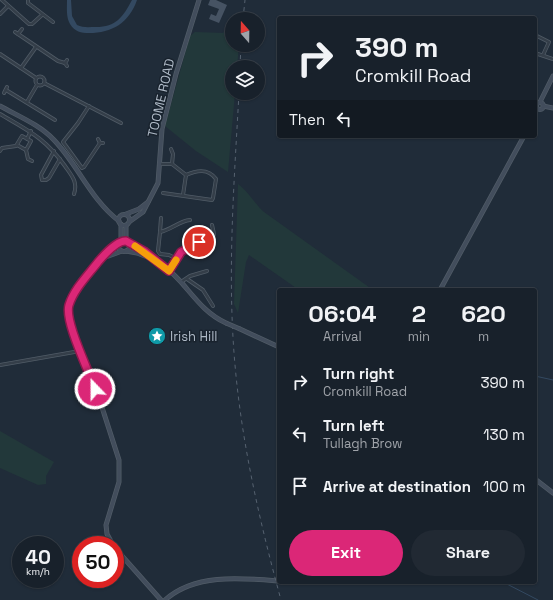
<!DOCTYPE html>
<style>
:root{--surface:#18212b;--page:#212933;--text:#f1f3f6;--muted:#9fa3a9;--line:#363e47;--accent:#db2777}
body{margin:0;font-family:"Space Grotesk",sans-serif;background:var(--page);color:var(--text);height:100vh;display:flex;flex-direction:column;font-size:15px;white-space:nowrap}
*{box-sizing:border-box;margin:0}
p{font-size:13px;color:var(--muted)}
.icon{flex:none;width:22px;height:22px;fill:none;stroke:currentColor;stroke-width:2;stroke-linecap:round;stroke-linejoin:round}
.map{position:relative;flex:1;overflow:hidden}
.drawer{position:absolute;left:277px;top:288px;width:260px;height:296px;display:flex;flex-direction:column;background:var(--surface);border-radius:4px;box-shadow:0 1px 3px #0004,0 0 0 1px var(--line)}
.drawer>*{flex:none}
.guide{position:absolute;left:277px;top:16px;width:260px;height:122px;border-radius:4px;box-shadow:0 1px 3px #0004,0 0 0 1px var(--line);background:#18212b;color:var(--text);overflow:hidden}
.needle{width:26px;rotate:340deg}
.tools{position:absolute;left:225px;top:12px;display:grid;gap:8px}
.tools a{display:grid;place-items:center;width:40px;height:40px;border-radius:50%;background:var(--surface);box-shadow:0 1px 3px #0004,0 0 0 1px var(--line);font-size:20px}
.speed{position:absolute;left:12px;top:536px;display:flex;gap:8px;font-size:20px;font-weight:700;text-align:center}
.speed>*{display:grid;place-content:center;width:52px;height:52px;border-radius:50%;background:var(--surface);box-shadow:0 1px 3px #0004,0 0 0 1px var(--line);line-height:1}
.speed small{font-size:10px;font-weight:400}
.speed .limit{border:6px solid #d22;background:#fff;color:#111}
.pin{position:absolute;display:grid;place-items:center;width:34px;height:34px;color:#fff;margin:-17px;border:2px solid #fff;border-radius:50%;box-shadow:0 1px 4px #0007}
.me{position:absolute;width:44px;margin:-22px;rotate:338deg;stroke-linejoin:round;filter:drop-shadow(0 0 3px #0008)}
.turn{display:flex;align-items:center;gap:14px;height:84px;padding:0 12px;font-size:18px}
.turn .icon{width:52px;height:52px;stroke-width:2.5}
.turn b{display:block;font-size:28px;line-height:34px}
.then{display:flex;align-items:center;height:38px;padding:0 12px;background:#0003;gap:8px;font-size:15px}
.eta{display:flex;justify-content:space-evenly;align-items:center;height:68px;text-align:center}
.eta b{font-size:24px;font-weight:600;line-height:28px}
.primary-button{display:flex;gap:8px;margin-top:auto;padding:8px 12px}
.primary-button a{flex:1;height:46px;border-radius:24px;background:var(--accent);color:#fff;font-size:16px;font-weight:600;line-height:46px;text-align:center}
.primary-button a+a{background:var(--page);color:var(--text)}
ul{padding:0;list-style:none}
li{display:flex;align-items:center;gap:12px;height:52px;padding:0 12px}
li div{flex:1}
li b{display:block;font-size:15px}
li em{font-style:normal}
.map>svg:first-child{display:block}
.green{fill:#22383a}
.water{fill:#334961}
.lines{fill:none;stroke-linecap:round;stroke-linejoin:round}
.stream{stroke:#334961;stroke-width:1}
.building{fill:#465363}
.street-casing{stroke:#515c67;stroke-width:4}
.secondary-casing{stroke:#515c67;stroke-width:5}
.street{stroke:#343e49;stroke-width:2.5}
.secondary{stroke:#424d5c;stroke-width:3.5}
.rail{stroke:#566270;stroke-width:1;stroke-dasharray:4 4;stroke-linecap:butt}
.secondary-bridge-casing{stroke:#515c67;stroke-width:5;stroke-linecap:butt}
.secondary-bridge{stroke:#424d5c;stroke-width:3.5}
.route-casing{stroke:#8e194d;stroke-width:10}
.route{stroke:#db2777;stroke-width:7}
.slow{stroke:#f59e0b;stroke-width:7}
.labels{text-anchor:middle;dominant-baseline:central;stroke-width:3;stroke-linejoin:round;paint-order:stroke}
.street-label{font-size:13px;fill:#aeb9c6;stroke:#19232e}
.poi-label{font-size:13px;fill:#aeb9c6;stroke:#19232e;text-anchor:start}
</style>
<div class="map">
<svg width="553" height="600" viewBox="0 0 553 600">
<rect width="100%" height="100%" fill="#202c39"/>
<g class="green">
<path d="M 225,31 L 232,34 L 232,45 L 239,45 L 237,67 L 232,67 L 232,93 L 235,93 L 228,172 L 196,151 L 165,126 L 190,36 L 195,32 L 223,33 Z"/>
<path d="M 238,184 C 248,191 254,203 264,212 L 373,290 L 299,290 L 249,255 L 246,262 L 238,313 L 234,304 Z"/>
<path d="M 0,431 L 54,462 L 46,476 L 46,484 L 38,485 L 0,468 Z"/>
</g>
<path class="water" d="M 67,0 L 71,0 L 72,16 L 77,25 C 83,28 89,27 96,27 C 116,27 123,17 132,0 L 137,0 C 129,23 112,33 89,33 C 81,33 75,32 70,24 C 66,17 67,8 67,0 Z"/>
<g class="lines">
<g class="stream">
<path d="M 535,376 L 553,380"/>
<path d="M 503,582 L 538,600"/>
</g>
</g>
<path class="building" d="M 210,0 L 216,0 L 227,5 L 219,23 L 209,19 L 211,14 L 216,16 L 219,9 L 208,5 Z"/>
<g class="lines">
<defs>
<g id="street">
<path d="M 2,0 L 29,24 L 32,24 L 42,15"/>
<path d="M 28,0 L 28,3 L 53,22"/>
<path d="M 0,14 L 8,6"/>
<path d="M 15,32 L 58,61 L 65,63"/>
<path d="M 18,34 L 22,29"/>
<path d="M 535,35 L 549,42 L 543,55"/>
<path d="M 535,53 L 553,59"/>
<path d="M 0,54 L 36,78"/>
<path d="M 67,60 L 65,63 L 67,66"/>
<path d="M 21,68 L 36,47"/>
<circle cx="40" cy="81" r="4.5"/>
<path d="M 44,83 L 121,123"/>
<path d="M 6,90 L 55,120"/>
<path d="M 4,93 L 7,87"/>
<path d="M 27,102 L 37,85"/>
<path d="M 89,106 L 78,123 L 63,142 L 82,168 L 84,167 L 100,143"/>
<path d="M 0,114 C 29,131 45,138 65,166 C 72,176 78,182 74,194"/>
<path d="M 27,139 L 31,131"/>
<path d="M 98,139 L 100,143 L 103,143"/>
<path d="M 171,149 L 173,154 L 172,164"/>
<path d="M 26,150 L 28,159 L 32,161"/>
<path d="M 0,151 L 2,148 L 16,146 L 22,136 L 31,141 L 26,150 L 17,145"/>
<path d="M 54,151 L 41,175 L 42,180 L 46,180 L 49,178 L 60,159"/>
<path d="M 159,164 L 172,164 L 186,175 C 197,170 208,168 216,179 L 213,198 L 212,200 L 163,193"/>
<path d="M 183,195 L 186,175"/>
<path d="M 160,232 L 161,218"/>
<path d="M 177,259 L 169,255 L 160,254 L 158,251 L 160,232 C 171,230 179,221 190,220"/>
<path d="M 169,270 L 183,250 L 199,242 L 212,243 L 214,234 L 212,225"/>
<path d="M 187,279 L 203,290 L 213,306"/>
<path d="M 181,282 L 190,276 L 207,271"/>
<path d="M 0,365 L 80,351"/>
</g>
<g id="secondary">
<path d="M 540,102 L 553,76"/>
<circle cx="540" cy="106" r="3.5"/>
<path d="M 0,106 C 18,116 40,125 54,140 C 78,165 91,200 119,221"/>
<path d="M 543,106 L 553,108"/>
<path d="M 126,214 L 139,209 L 148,202"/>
<circle cx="124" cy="220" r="5.5"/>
<path d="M 129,222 L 143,212 L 158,183 L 162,129 L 176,74 L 199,0"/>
<circle cx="124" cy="246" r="5.5"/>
<path d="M 126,241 L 126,225"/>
<path d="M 121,242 L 121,224"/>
<path d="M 129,244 C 148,251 167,267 181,282 C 195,298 206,314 226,323"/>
<path d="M 126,251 L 137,253 L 150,258"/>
<path d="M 103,258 L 122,251"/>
<path d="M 440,290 L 524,136"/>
<path d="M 240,329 L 279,347"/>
<path d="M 535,479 L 553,493"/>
<path d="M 113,545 L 107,534 L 106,525 L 119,482 L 119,460 L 99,398 L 70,322 C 68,316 67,312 69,306 C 73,289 103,252 119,244"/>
<path d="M 115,548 L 161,600"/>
<path d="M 291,582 L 304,582"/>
<path d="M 165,600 C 195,573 242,578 279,581"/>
</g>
</defs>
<use href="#street" class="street-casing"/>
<use href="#secondary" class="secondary-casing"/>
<use href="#street" class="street"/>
<use href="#secondary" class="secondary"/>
<g class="rail">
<path d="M 243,19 L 245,0"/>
<path d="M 240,67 L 241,45"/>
<path d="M 239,93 C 234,184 227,275 235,365 C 242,445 260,523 281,600"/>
</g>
<defs>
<path id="secondary-bridge" d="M 226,323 L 240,329"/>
</defs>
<use href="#secondary-bridge" class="secondary-bridge-casing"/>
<use href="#secondary-bridge" class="secondary-bridge"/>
</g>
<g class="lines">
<defs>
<path id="route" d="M 95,389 C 89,371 64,321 69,305 C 74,289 88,275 98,262 C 104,255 117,240 126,241 L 144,251 L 169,271 L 181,252 L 199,242"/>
</defs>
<use href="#route" class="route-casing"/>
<use href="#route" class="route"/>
<path class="slow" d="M 135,246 L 169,271 L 176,260"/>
</g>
<defs>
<symbol id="sight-disc" viewBox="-11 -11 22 22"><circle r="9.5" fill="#0f9aa8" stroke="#19232e"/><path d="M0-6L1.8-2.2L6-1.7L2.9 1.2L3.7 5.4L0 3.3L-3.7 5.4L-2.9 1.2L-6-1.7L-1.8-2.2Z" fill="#fff"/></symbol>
</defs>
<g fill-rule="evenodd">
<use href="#sight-disc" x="147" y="326" width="20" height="20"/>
</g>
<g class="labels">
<g class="street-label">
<text transform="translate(161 98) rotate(-77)">TOOME ROAD</text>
</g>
<g class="poi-label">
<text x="170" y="336">Irish Hill</text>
</g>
</g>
</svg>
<div class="tools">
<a><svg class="needle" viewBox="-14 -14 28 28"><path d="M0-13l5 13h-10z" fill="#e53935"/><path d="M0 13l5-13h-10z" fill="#9fa3a9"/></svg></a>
<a><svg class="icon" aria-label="layers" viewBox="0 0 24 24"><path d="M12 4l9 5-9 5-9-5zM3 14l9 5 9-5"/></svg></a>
</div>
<div class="speed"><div>40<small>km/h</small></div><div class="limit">50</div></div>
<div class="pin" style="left:199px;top:242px;background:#d93025"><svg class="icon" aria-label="arrive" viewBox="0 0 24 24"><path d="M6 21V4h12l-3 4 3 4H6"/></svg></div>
<svg class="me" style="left:95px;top:389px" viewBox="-20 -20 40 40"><circle r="17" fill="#db2777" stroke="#fff" stroke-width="3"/><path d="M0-11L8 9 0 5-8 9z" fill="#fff"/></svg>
<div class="guide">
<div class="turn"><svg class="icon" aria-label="right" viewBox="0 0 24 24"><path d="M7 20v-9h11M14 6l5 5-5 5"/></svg><div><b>390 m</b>Cromkill Road</div></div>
<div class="then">Then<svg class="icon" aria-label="left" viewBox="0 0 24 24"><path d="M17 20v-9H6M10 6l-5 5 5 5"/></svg></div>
</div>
<section class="drawer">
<div class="eta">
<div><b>06:04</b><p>Arrival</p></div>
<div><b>2</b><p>min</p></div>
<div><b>620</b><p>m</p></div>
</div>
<ul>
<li><svg class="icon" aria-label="right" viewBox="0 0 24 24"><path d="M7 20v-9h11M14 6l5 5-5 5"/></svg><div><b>Turn right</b><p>Cromkill Road</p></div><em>390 m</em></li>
<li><svg class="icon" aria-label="left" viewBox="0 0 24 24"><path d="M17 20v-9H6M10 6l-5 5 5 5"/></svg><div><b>Turn left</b><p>Tullagh Brow</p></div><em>130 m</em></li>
<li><svg class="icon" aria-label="arrive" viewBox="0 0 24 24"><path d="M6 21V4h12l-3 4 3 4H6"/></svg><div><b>Arrive at destination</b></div><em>100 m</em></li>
</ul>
<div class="primary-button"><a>Exit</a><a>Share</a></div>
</section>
</div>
